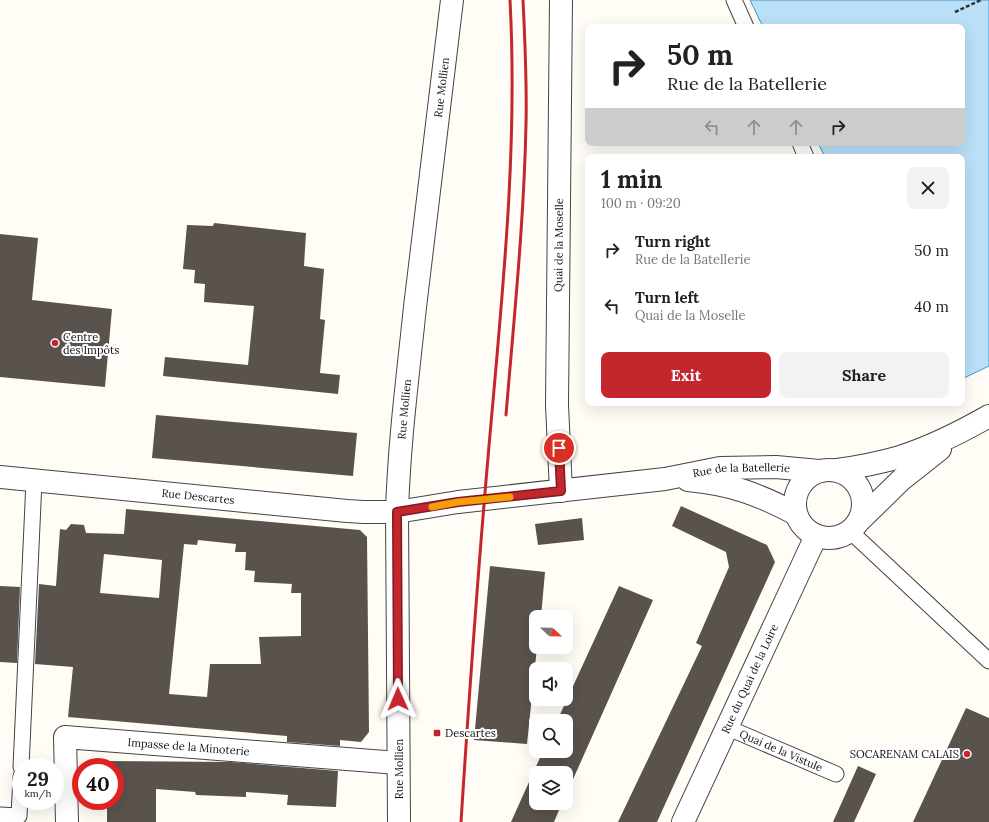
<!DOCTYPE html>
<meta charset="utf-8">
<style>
:root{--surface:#fff;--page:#f2f2f2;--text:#222;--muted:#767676;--accent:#c4262e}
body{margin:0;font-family:Lora,serif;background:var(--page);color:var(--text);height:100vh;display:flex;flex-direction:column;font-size:15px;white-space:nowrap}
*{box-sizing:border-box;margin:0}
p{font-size:13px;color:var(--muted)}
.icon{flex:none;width:22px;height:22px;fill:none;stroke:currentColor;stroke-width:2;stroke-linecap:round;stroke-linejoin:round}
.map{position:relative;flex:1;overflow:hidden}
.details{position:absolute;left:585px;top:154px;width:380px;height:252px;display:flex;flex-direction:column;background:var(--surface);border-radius:8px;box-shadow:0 4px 16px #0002}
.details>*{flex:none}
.hud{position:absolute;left:585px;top:24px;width:380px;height:122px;border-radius:8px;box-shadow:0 4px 16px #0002;background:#fff;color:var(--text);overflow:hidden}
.needle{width:26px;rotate:112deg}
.fabs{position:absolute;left:529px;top:610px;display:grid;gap:8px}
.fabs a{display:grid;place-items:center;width:44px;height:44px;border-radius:8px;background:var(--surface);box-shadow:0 4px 16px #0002;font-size:20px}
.speed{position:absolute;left:12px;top:758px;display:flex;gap:8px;font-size:20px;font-weight:700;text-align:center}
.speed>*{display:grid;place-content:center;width:52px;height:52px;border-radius:50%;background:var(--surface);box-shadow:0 4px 16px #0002;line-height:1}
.speed small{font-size:10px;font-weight:400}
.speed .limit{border:6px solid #d22;background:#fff;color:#111}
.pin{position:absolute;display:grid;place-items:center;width:34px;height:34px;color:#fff;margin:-17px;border:2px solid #fff;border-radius:50%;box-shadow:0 1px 4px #0007}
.me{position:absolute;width:44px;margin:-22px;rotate:359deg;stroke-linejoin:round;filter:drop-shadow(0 0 3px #0008)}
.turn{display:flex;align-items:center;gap:14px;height:84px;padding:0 16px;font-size:18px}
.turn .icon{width:52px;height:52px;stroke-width:2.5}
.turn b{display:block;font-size:28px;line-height:34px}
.lanes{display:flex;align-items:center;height:38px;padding:0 16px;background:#0003;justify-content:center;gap:20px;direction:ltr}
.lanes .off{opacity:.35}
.round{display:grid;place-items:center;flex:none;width:42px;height:42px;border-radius:8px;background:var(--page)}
.summary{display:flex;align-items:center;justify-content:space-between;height:68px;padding:0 16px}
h1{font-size:24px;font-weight:700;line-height:30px}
.primary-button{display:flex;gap:8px;margin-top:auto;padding:8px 16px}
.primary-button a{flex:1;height:46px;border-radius:8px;background:var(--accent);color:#fff;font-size:16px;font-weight:700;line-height:46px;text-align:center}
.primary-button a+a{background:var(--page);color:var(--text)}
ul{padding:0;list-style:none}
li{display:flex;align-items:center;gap:12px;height:56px;padding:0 16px}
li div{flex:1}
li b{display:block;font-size:15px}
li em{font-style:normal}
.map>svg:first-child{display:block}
.water{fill:#b9e0f7;stroke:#3f96cf}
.building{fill:#5a524d;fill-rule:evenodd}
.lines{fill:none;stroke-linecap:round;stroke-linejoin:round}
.service-casing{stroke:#444;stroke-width:17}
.minor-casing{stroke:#444;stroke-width:24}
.tertiary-casing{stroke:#444;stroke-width:24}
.path{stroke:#333;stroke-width:2.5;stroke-dasharray:4 2;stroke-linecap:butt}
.service{stroke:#fff;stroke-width:15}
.minor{stroke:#fff;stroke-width:22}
.tertiary{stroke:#fff;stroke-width:22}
.rail{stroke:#c4262e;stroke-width:3}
.route-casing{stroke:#7f191e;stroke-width:10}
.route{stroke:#c4262e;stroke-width:7}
.slow{stroke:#f59e0b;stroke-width:7}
.poi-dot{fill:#c4262e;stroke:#fff;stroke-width:1.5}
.labels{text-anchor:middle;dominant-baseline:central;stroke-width:4;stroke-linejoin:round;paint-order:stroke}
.street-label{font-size:11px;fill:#111;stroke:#fff}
.poi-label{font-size:11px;fill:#111;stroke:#fff;text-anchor:start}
</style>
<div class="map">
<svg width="989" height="822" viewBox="0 0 989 822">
<rect width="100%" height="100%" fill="#fffdf5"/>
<path class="water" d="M 750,0 L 989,0 L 989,366 L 962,379 L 962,157 L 825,157 L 818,143 L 962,143 L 962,27 L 763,27 Z"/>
<g class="building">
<path d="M 214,223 L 306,233 L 304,266 L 324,269 L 320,319 L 325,320 L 320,373 L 340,375 L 338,394 L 163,376 L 165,357 L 248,365 L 254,306 L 204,302 L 205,284 L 194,283 L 195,270 L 183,269 L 187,225 L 213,226 Z"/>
<path d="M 0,234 L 38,238 L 32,300 L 112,309 L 105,387 L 0,377 Z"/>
<path d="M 156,415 L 357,433 L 353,476 L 152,458 Z"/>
<path d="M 681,506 L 767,545 L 775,562 L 657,822 L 618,822 L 702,646 L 696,643 L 729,567 L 726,552 L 672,526 Z"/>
<path d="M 126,509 L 360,530 L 367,537 L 369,732 L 361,742 L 340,740 L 340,746 L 287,742 L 287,736 L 68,717 L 73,667 L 35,664 L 39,584 L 56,586 L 60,529 L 66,530 L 71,524 L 84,525 L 86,533 L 124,534 ZM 198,540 L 236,544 L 235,552 L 246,552 L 245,570 L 255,571 L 254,582 L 292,584 L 291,593 L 301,593 L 301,636 L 259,637 L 261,664 L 210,664 L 207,697 L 169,694 L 184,544 L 197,545 ZM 104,554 L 162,560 L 159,598 L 100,593 Z"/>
<path d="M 582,518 L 584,540 L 538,545 L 535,524 Z"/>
<path d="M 490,566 L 545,572 L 541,617 L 536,617 L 536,647 L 537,647 L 527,744 L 474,740 Z"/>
<path d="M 0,586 L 20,587 L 17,663 L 0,662 Z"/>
<path d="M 619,586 L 653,600 L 566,795 L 566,773 L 536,773 L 536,803 L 562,803 L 554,822 L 511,822 L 543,751 L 566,751 L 566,721 L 557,721 Z"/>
<path d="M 966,708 L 989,718 L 989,822 L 913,822 Z"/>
<path d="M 106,761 L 231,762 L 338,771 L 336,807 L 287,805 L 288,795 L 246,792 L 246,797 L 196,795 L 195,792 L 156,789 L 156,822 L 107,822 L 107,801 L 115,801 L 115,767 L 106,767 Z"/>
<path d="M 858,766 L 876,774 L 854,822 L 833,822 Z"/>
</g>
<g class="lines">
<defs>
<g id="service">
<path d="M 734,0 L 746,27"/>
<path d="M 800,143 L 806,157"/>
<path d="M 850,531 L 989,661"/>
<path id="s1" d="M 726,727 L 836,774"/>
<path d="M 21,767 L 34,481"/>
<path d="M 0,815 L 19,816 L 21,776"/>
</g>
<g id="minor">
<path id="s2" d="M 561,491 L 557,405 L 561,0"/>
<path id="s3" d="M 67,822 L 65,737 L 398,763"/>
<path id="s4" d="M 683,822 L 816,536"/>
</g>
<g id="tertiary">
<circle cx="829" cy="504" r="34"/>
<path d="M 837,470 C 858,467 879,463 900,457 C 931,447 961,432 989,416"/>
<path id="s5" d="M 0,477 L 347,511 L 364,512 L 397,512 L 458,502 L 665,479 L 720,468 L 776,467 L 819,471"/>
<path d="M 688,480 C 731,484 758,494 796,514"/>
<path d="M 858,522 L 902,479 L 940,449"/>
<path id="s6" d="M 399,822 L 397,512 C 399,443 408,375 415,307 C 427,205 440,102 452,0"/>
</g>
</defs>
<use href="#service" class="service-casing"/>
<use href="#minor" class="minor-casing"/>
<use href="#tertiary" class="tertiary-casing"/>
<path class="path" d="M 955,12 L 981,0"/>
<use href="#service" class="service"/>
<use href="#minor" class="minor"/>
<use href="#tertiary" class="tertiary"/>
<g class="rail">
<path d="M 506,415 C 514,318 524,222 526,124 C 527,83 525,41 523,0"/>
<path d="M 461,822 C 469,697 478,571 489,446 C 502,297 518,150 510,0"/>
</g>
</g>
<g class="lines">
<defs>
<path id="route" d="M 398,699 L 397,512 L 458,502 L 561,491 L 559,448"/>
</defs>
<use href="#route" class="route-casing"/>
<use href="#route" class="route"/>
<path class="slow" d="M 432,507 L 458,502 L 510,497"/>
</g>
<g class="poi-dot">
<circle cx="55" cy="343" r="4"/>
<rect x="433" y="729" width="8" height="8" rx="2"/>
<circle cx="967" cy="754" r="4"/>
</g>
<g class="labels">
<g class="street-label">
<text stroke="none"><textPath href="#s6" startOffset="737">Rue Mollien</textPath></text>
<text stroke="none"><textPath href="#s2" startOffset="246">Quai de la Moselle</textPath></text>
<text stroke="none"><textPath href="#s6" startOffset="413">Rue Mollien</textPath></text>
<text stroke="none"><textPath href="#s5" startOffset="746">Rue de la Batellerie</textPath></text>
<text stroke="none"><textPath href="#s5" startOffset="199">Rue Descartes</textPath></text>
<text stroke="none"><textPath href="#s4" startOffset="158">Rue du Quai de la Loire</textPath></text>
<text stroke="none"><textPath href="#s3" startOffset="209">Impasse de la Minoterie</textPath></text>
<text stroke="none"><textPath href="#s1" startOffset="60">Quai de la Vistule</textPath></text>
<text transform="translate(399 769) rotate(-90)">Rue Mollien</text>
</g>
<g class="poi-label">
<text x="63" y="337">Centre<tspan x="63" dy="13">des Impôts</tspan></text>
<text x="445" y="733">Descartes</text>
<text x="959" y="754" text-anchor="end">SOCARENAM CALAIS</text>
</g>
</g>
</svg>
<div class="fabs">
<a><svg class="needle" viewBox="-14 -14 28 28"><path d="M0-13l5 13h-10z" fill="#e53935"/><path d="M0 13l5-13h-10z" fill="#767676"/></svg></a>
<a><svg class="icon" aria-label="sound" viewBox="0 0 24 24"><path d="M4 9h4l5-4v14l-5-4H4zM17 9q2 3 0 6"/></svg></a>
<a><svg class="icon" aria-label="search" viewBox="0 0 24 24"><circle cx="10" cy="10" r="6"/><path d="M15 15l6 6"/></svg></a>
<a><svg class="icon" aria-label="layers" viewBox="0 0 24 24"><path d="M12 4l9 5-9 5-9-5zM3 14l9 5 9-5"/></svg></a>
</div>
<div class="speed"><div>29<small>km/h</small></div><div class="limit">40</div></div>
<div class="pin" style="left:559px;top:448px;background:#d93025"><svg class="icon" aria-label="arrive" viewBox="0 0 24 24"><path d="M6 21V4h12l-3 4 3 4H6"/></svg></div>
<svg class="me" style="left:398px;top:699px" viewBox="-20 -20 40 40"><path d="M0-17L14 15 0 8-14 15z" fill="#c4262e" stroke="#fff" stroke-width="4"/></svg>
<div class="hud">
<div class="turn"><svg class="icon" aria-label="right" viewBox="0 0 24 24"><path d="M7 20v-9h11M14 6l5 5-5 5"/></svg><div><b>50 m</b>Rue de la Batellerie</div></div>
<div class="lanes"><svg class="icon off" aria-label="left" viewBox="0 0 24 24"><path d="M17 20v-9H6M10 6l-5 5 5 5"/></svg><svg class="icon off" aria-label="ahead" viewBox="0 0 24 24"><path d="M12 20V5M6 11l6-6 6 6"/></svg><svg class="icon off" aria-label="ahead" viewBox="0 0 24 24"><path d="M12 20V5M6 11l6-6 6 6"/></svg><svg class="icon" aria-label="right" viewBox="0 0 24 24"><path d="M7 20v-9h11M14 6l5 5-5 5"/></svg></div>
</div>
<section class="details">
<div class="summary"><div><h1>1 min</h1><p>100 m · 09:20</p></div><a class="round"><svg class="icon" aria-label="close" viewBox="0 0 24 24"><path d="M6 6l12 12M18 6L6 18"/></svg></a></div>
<ul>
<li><svg class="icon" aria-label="right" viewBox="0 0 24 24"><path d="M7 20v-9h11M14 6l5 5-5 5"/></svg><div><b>Turn right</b><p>Rue de la Batellerie</p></div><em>50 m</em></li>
<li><svg class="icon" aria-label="left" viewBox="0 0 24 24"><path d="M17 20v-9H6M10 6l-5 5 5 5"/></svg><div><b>Turn left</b><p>Quai de la Moselle</p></div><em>40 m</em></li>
</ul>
<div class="primary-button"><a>Exit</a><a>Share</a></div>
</section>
</div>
